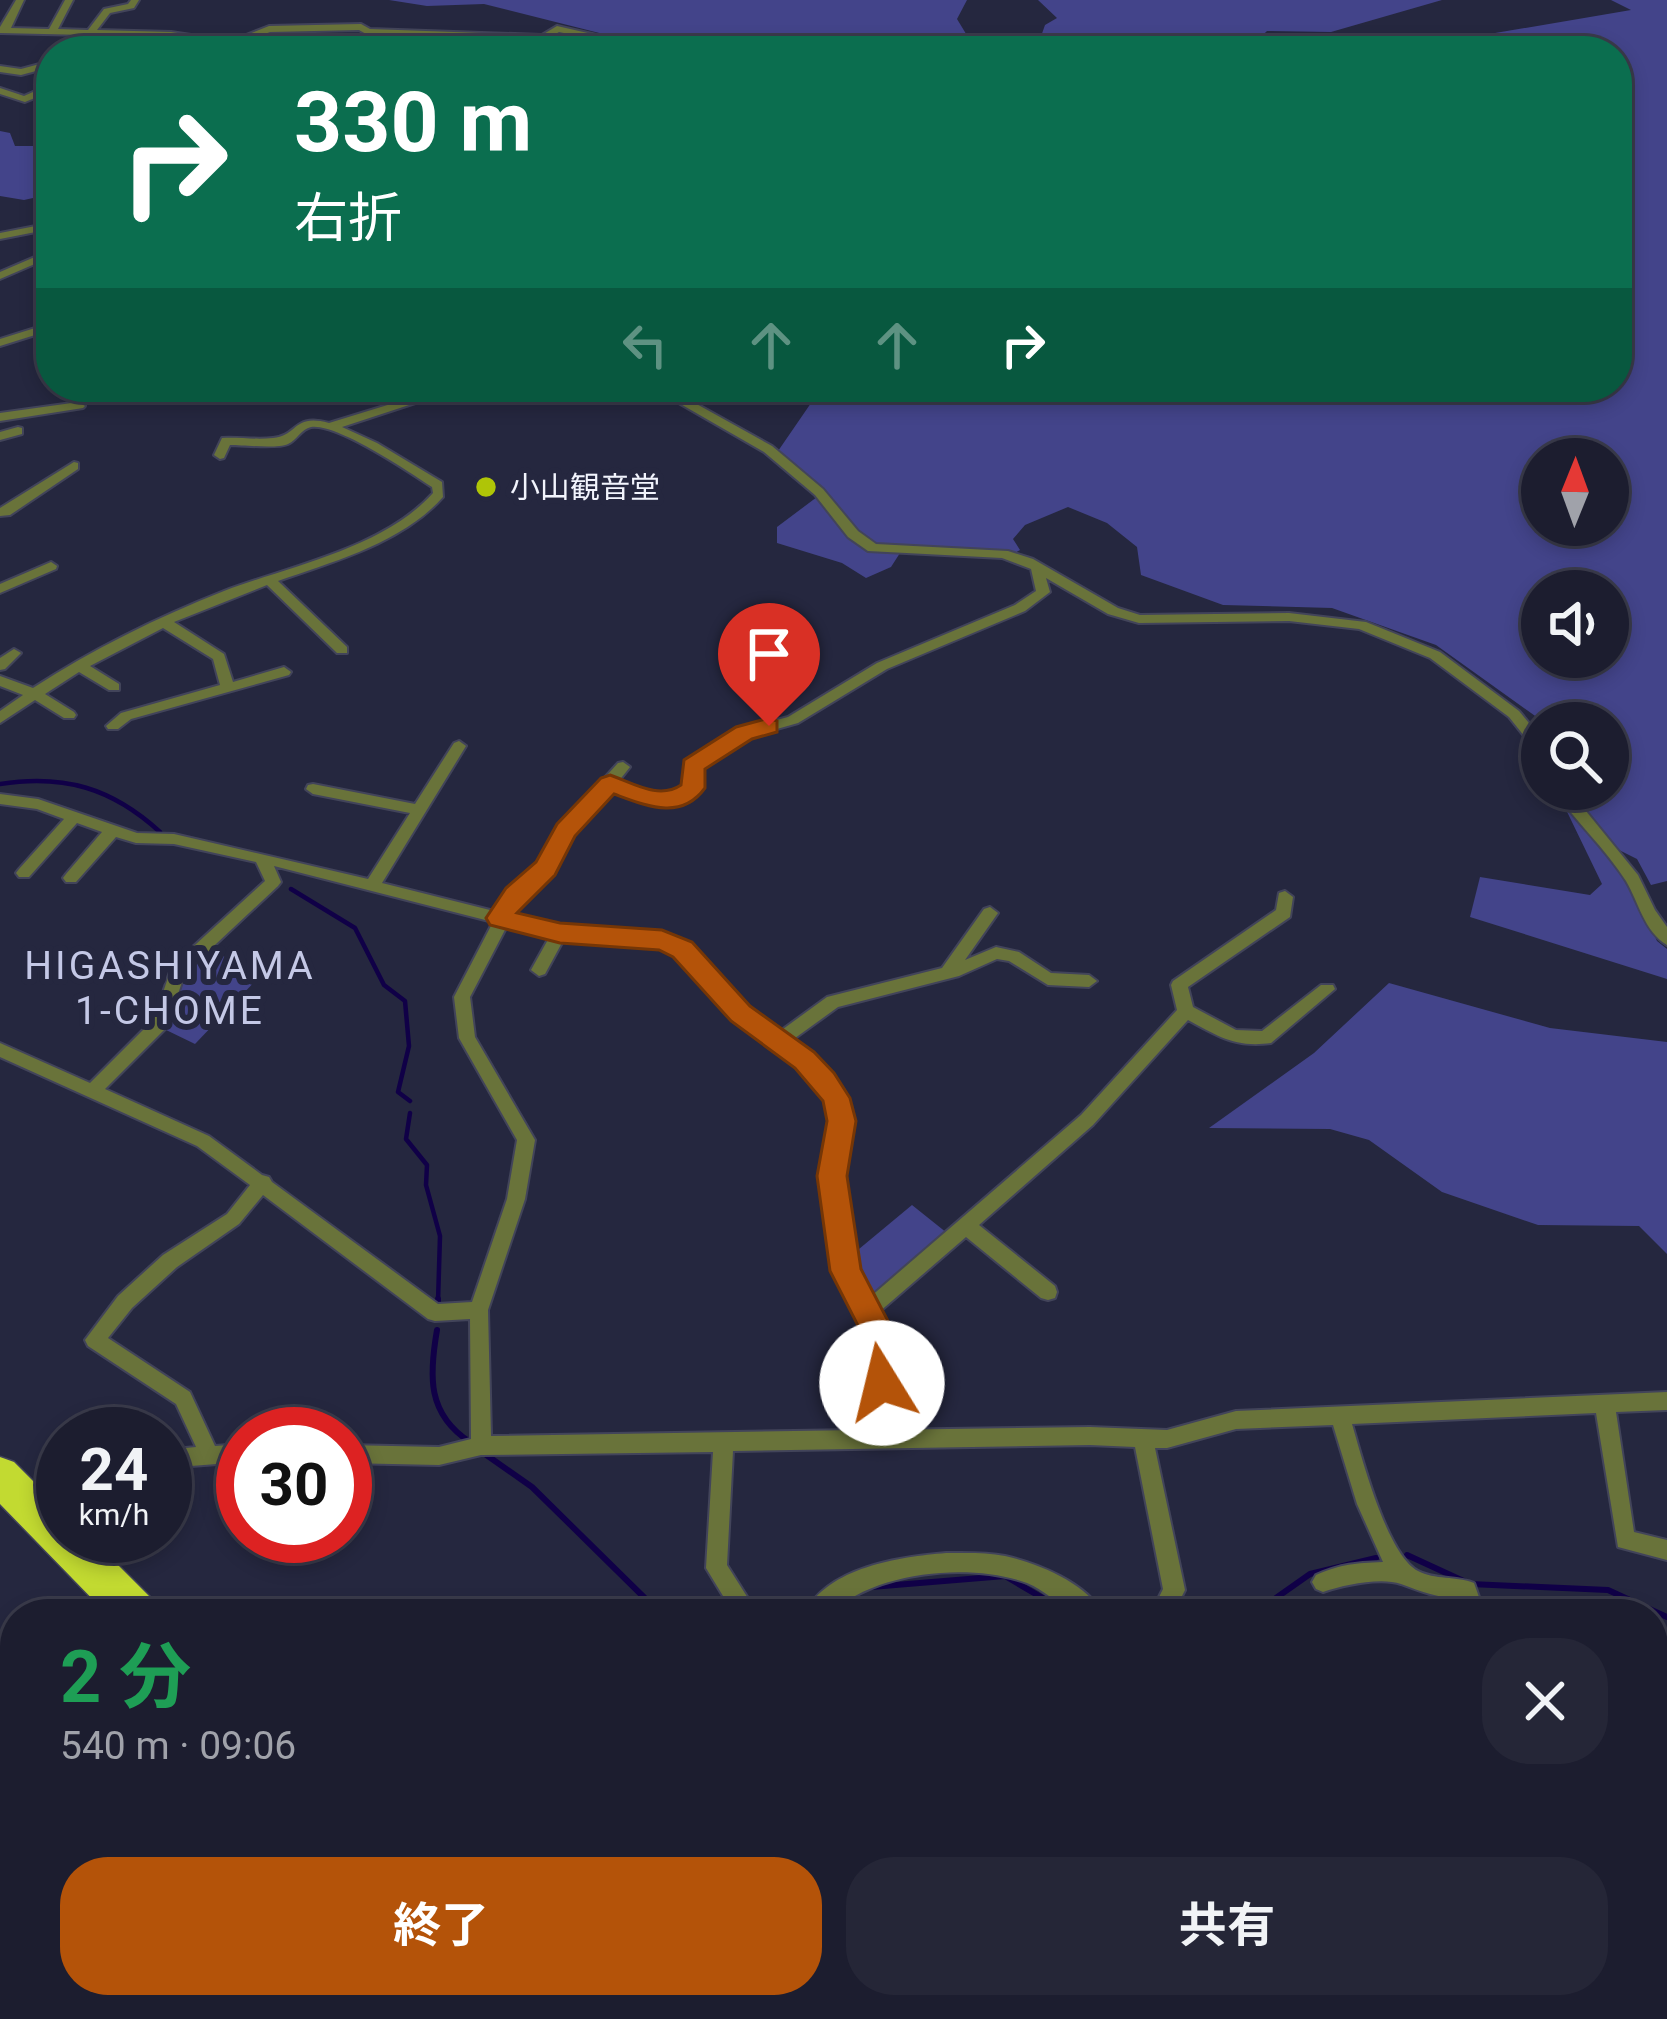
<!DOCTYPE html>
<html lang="ja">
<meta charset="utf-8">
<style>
:root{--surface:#1c1d2f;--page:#252637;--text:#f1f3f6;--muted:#a0a2aa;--line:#3a3b4b;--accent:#b45309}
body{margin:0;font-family:Roboto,"Noto Sans JP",sans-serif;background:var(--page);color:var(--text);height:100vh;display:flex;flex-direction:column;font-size:45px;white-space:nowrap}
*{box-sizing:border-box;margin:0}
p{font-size:39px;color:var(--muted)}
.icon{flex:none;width:66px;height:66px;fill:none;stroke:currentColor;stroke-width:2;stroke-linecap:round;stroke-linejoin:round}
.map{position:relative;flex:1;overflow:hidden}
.sheet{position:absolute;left:0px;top:1599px;width:1668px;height:420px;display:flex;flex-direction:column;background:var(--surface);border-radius:48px 48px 0 0;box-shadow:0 6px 18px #0003,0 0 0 3px var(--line)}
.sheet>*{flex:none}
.top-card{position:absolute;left:36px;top:36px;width:1596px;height:366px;border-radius:48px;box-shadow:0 6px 18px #0003,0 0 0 3px var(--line);background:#0b6e4f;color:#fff;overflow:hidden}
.needle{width:78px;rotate:1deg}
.buttons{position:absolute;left:1521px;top:438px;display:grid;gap:24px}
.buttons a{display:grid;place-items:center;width:108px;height:108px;border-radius:50%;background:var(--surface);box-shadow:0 6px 18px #0003,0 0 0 3px var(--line);font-size:60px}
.speed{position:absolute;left:36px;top:1407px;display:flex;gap:24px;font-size:60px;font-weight:700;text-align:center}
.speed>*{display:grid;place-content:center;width:156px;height:156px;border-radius:50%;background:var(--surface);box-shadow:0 6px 18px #0003,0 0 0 3px var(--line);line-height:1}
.speed small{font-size:30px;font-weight:400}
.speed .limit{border:18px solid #d22;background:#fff;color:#111}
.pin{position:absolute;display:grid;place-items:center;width:102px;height:102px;color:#fff;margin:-123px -51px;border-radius:50% 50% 50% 0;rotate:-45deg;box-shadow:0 0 12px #0007}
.pin .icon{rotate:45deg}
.me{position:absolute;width:132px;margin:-66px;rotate:351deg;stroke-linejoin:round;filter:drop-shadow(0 0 9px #0008)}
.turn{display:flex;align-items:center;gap:42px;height:252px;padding:0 60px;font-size:54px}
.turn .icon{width:156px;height:156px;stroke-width:2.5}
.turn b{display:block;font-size:84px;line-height:102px}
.lanes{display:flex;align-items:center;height:114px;padding:0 60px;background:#0003;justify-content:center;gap:60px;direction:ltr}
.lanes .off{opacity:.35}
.round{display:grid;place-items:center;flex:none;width:126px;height:126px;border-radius:48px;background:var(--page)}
.overview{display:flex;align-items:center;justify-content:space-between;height:204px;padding:0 60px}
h1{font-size:72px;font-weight:700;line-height:90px;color:#1e9e55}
.button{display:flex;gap:24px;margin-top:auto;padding:24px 60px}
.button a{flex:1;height:138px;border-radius:48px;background:var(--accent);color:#fff;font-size:48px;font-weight:700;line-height:138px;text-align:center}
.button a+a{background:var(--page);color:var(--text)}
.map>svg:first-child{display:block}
.green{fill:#43448a;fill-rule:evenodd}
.water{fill:#100047}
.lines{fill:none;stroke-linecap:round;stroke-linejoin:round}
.stream-far1{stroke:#100047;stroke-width:4.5}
.stream{stroke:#100047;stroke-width:6}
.street-casing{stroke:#42445a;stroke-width:4}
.highway-casing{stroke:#42445a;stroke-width:3}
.street{fill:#69733a;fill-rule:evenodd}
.highway{fill:#c2da31;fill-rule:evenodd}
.route{fill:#b45309;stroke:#753606;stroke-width:3}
.poi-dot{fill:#afc507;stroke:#25273f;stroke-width:4.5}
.labels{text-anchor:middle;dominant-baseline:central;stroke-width:12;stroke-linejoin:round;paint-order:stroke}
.far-poi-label{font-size:30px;fill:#f2f4fd;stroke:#25273f;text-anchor:start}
.neighbourhood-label{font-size:39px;letter-spacing:3px;fill:#c4c8e6;stroke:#25273f}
</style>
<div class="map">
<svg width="1667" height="2019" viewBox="0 0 1667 2019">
<rect width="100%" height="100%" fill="#25273f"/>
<g class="green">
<path d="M 389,0 L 967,0 L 957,19 L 971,42 L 1038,45 L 1045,25 L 1057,18 L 1038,0 L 1442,0 L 1331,32 L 1267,31 L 1250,47 L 1259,51 L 493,51 L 520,40 L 635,46 L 639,43 L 484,4 L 427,6 Z"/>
<path d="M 1611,0 L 1667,0 L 1667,881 L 1651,885 L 1637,859 L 1607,844 L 1575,789 L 1608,789 L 1608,723 L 1545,723 L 1436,645 L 1332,608 L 1223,605 L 1141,575 L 1137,547 L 1107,523 L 1068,507 L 1025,525 L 1013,539 L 1020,550 L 1008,557 L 900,553 L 891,567 L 866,578 L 842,563 L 777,543 L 777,527 L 821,494 L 776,454 L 822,387 L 1617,387 L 1617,51 L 1389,51 L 1631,10 ZM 1542,459 L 1608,459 L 1608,525 L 1542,525 ZM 1542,591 L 1608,591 L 1608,657 L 1542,657 Z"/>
<path d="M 0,131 L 10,133 L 15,146 L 51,146 L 51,194 L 24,200 L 0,196 Z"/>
<path d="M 1556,789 L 1628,878 L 1657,941 L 1667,949 L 1667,979 L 1470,917 L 1480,877 L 1590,895 L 1602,884 Z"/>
<path d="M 210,949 L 261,975 L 195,1044 L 162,1028 L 186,971 Z"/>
<path d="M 1389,983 L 1550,1028 L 1667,1042 L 1667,1254 L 1639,1226 L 1538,1225 L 1442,1192 L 1369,1140 L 1330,1129 L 1209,1128 L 1314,1053 Z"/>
<path d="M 912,1205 L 947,1233 L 877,1295 L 856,1273 L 853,1254 Z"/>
</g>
<g class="water">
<path d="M 0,1694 L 15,1714 L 15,1876 L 0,1853 Z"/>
<path d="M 148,2004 L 294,2004 L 315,2019 L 166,2019 Z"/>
</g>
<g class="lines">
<g class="stream-far1">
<path d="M 0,784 C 64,774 112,788 160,832"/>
<path d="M 291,889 L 355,928 L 384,985 L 405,1001 L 409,1046 L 398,1092 L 410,1101"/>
<path d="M 410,1113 L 406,1139 L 427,1165 L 426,1185 L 440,1236 L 438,1302"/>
</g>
<g class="stream">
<path d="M 438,1305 L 438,1299"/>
<path d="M 437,1330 C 429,1376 427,1414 470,1442"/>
<path d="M 485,1454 L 532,1487 L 661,1614"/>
<path d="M 1407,1555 L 1470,1584 L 1608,1590 L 1667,1617"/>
<path d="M 871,1587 L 1005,1576 L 1070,1614"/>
<path d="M 1177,1614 L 1204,1608 L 1230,1614"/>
<path d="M 1253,1614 L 1310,1574 L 1376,1558"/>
<path d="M 922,2004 L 946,2019"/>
<path d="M 312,2019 L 318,2004"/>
</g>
<defs>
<g id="street">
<path d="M 16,0 L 24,0 L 11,28 L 49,29 L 65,0 L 73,0 L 58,29 L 88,30 L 104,9 L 128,4 L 131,0 L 139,0 L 134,8 L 110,13 L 97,30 L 171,32 L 231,41 L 269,26 L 361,24 L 370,29 L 542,35 L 557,26 L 636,44 L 632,47 L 559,32 L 544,41 L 368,35 L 359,30 L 270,32 L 232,47 L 171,38 L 97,35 L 78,51 L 69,51 L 87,35 L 0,33 L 0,27 Z"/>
<path d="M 51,61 L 51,67 L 21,75 L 0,72 L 0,66 L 21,69 Z"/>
<path d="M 0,88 L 24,96 L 42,88 L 51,92 L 51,99 L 42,95 L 25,102 L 0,94 Z"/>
<path d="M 51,223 L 51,229 L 0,239 L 0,233 Z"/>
<path d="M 51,250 L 51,257 L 0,279 L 0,272 Z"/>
<path d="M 51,323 L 51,330 L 0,346 L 0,339 Z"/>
<path d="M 446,387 L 464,387 L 342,427 L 377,443 L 442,482 L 443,497 C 402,543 335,561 278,581 L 347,647 L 347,653 L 337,653 L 267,585 L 174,622 L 224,654 L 233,682 L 284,667 L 291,672 L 289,675 L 131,719 L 118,729 L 108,729 L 106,726 L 121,713 L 220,685 L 213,659 L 163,628 L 90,666 L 119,684 L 119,690 L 109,690 L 79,672 L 45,694 L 74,712 L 76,715 L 74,718 L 64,718 L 35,700 L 0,723 L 0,711 L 23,695 L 0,686 L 0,676 L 33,688 C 93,649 158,617 224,591 C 290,566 384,548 433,493 L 432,487 C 409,472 337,423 311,427 C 301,429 297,440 288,444 C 277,449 244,445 230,445 L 224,458 L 220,459 L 214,455 L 222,438 C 239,437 256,440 273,438 C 298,436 293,413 329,423 Z"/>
<path d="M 651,387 L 666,387 L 772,446 L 823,489 L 858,531 L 876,544 L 1008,551 L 1033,559 L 1118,608 L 1140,615 L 1289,613 L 1366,622 L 1440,652 L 1519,711 L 1542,739 L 1542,754 L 1537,752 L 1509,717 L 1430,658 L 1359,629 L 1289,621 L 1139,623 L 1108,614 L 1046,578 L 1050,592 L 1025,611 L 887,669 L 798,723 L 749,737 L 700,768 L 700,788 C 673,814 642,802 611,790 L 572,833 L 551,872 L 521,899 L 512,915 L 560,927 L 662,934 L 689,945 L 746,1008 L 779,1032 L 827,997 L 942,968 L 984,909 L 990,907 L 998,913 L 965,960 L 996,947 L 1019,952 L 1051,973 L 1089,975 L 1097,981 L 1089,987 L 1048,985 L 1009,961 L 997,959 L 959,976 L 838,1007 L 791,1041 L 811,1055 L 845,1098 L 850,1121 L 841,1176 L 854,1270 L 869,1298 L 1081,1115 L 1177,1010 L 1171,985 L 1173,981 L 1276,910 L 1279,893 L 1285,891 L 1293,897 L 1290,917 L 1188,987 L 1193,1007 L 1236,1030 L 1262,1031 L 1321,985 L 1333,985 L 1335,989 L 1271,1043 C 1235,1048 1218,1036 1188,1020 L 1093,1125 L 979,1225 L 1055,1286 L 1057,1292 L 1055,1298 L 1048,1300 L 1041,1298 L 966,1237 L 878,1313 L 895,1344 L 892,1383 L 878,1430 L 1090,1427 L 1167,1430 L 1236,1411 L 1667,1392 L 1667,1410 L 1616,1412 L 1634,1532 L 1667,1540 L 1667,1560 L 1618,1547 L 1596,1413 L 1352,1424 C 1362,1458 1387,1555 1418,1571 C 1434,1580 1457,1576 1474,1583 L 1485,1614 L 1463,1614 L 1459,1599 C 1436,1597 1422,1592 1401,1584 C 1381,1577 1343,1585 1323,1592 L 1316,1589 L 1312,1582 L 1316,1575 C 1342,1564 1355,1563 1383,1562 L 1357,1504 L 1333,1425 L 1236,1429 L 1167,1448 L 1155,1448 L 1185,1590 L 1173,1614 L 1134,1614 L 1137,1606 L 1158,1599 L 1163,1589 L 1135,1447 L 1090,1445 L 733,1451 L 727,1565 L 758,1614 L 734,1614 L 706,1568 L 713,1452 L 481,1455 L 439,1465 L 345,1463 L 345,1445 L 439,1447 L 471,1439 L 470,1319 L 435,1321 L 428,1319 L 263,1195 L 239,1224 L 177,1267 L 132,1308 L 108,1338 L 190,1392 L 215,1446 L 243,1444 L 243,1462 L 165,1468 L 165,1450 L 196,1447 L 176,1404 L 88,1346 L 85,1340 L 118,1296 L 163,1255 L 227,1214 L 250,1185 L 197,1146 L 0,1057 L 0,1043 L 90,1083 L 154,1019 L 172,966 L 265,881 L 256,862 L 174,844 L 136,843 L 116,837 L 76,882 L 66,882 L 63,878 L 66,874 L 102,832 L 77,823 L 29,877 L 19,877 L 16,873 L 19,869 L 64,819 L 37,809 L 0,804 L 0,794 L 38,799 L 137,833 L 174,834 L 368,879 L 410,813 L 313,794 L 306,789 L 308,785 L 313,784 L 415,804 L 454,743 L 459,741 L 466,746 L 382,883 L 498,912 L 509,891 L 540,864 L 561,826 L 618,763 L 623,762 L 630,767 L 618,782 C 642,790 663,801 686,786 L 688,762 L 739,730 L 788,717 L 877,663 L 1015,605 L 1036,591 L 1031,569 L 1002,558 L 868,551 L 848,537 L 815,495 L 764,452 ZM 274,866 L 493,922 L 454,997 L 459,1038 L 517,1140 L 507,1199 L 472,1302 L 438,1304 L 272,1182 L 269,1177 L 262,1175 L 209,1136 L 105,1089 L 167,1027 L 185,973 L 278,886 L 281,882 ZM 507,926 L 550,936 L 531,970 L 539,976 L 545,974 L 564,939 L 660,946 L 677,953 L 734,1018 L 768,1042 L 770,1048 L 778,1049 L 799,1065 L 828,1100 L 832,1121 L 823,1176 L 836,1271 L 856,1310 L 855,1314 L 857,1320 L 863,1322 C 885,1362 870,1389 858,1430 L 491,1436 L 488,1310 L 525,1199 L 535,1140 L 475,1037 L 470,997 Z"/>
<path d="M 79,402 L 85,406 L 83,408 L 0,421 L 0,413 Z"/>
<path d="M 18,427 L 22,428 L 22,434 L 0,440 L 0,432 Z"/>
<path d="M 74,462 L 78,463 L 78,469 L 10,515 L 0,516 L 0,508 Z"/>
<path d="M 51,562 L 57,566 L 56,569 L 0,593 L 0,584 Z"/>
<path d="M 14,649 L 21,653 L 5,669 L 0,670 L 0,658 Z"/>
<path d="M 1553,789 L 1568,789 L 1638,875 L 1655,910 L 1667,927 L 1667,945 C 1644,931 1639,903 1626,881 C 1605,848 1575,821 1553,789 Z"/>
<path d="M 946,1553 C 966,1553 985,1552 1005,1556 C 1037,1563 1087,1583 1103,1614 C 1095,1614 1082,1616 1075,1613 C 1059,1606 1045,1590 1027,1583 C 971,1562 874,1571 830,1614 L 804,1614 C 828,1567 899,1557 946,1553 Z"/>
<rect x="1653" y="1725" width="14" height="22"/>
<path d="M 1667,1864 L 1667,1888 L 1653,1891 L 1653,1867 Z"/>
<path d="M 1653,1891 L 1661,1895 L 1667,1906 L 1667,1943 L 1659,1939 L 1653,1928 Z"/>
<path d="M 0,1957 L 15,1967 L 15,1995 L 0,1986 Z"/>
<path d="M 25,2004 L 54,2004 L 63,2019 L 34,2019 Z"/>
<path d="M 1536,2004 L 1565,2004 L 1575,2019 L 1546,2019 Z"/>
</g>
<g id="highway">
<path d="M 0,1457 L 14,1462 L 63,1511 L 63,1536 L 89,1536 L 152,1599 L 158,1614 L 107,1614 L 0,1504 Z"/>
<path d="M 566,2004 L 627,2004 L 633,2019 L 572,2019 Z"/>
</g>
</defs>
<use href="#street" class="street-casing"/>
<use href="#highway" class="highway-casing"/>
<use href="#street" class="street"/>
<use href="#highway" class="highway"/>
</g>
<path class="route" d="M 769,718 L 777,721 L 777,732 L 752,739 L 705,769 L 705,788 C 681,821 647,806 614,794 L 575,836 L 555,875 L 517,913 L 560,923 L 662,930 L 692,942 L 750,1006 L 814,1052 L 834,1073 L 850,1098 L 856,1121 L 847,1176 L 861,1269 L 900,1344 L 893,1394 L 882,1398 L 870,1394 L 866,1383 L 868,1345 L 830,1271 L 817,1176 L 827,1121 L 823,1101 L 795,1068 L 731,1021 L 673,957 L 659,950 L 560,943 L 490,925 L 486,918 L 506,888 L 536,862 L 557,824 L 601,778 L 610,775 C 633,783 659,800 681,785 L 684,760 L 736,727 Z"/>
<circle class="poi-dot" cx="486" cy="487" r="12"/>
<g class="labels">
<g class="far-poi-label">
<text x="510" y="487">小山観音堂</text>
</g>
<g class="neighbourhood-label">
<text x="170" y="966">HIGASHIYAMA<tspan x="170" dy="45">1-CHOME</tspan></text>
</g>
</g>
</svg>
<div class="buttons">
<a><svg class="needle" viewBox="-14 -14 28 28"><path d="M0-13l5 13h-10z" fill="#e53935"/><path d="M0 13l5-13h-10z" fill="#a0a2aa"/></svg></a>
<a><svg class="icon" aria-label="sound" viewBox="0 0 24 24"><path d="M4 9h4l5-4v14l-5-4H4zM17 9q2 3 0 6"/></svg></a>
<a><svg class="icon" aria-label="search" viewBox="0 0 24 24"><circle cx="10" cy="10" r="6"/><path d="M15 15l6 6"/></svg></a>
</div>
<div class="speed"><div>24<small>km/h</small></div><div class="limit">30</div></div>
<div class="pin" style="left:769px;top:726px;background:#d93025"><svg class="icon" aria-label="arrive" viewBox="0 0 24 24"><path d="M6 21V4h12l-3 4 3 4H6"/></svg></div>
<svg class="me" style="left:882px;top:1383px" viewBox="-20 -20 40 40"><circle r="19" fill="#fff"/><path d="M0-13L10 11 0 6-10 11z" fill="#b45309"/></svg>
<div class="top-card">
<div class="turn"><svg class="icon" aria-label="right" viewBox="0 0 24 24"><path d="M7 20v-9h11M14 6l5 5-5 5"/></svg><div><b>330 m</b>右折</div></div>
<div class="lanes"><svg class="icon off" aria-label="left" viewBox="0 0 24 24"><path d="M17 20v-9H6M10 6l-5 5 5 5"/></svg><svg class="icon off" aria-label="ahead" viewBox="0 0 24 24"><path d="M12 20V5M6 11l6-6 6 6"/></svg><svg class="icon off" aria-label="ahead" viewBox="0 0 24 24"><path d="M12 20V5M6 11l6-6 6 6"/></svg><svg class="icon" aria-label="right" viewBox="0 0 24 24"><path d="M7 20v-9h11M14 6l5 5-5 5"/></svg></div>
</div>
<section class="sheet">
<div class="overview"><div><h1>2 分</h1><p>540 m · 09:06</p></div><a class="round"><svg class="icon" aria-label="close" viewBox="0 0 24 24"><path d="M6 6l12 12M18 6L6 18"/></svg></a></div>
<div class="button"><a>終了</a><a>共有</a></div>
</section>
</div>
